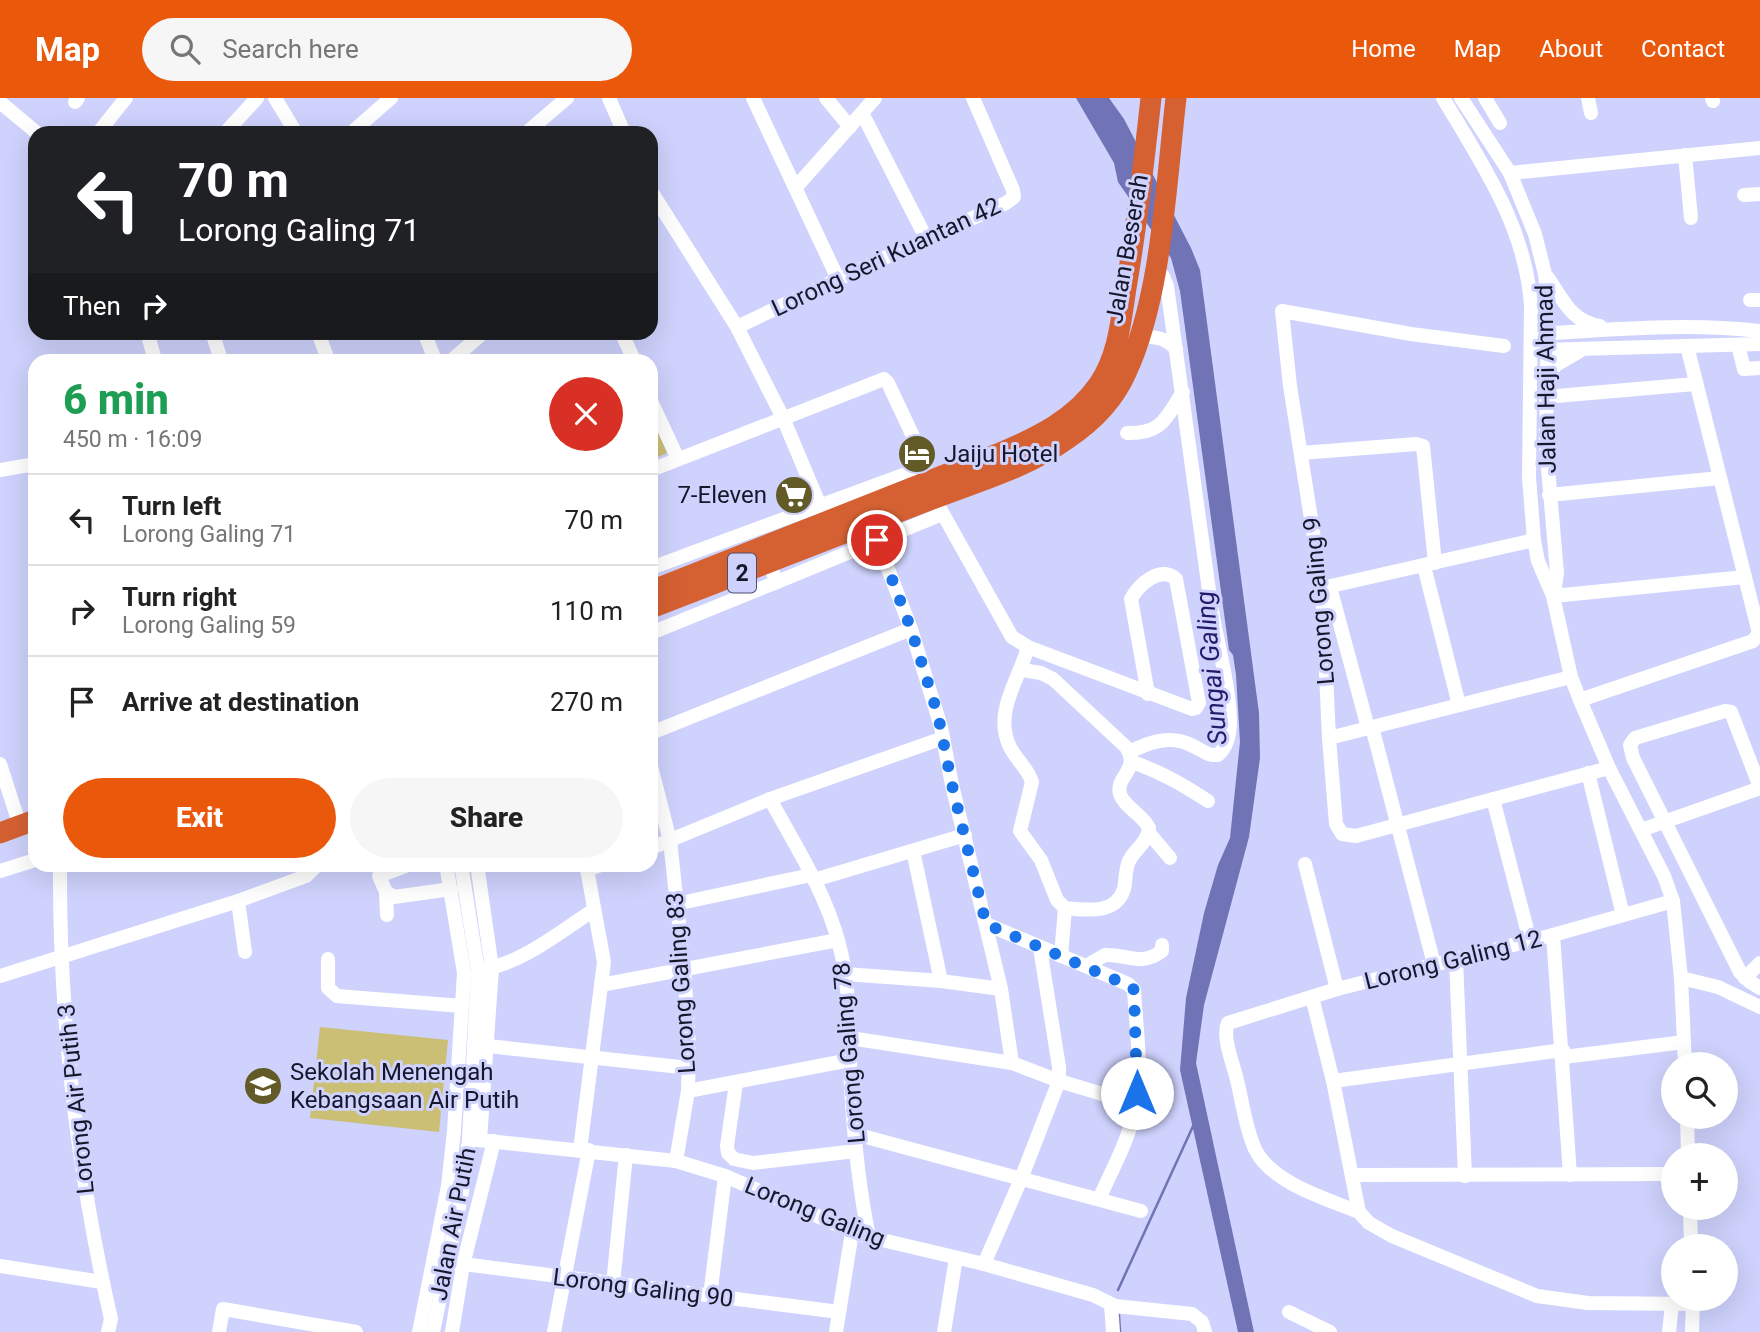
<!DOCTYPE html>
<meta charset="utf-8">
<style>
:root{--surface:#fff;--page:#f6f6f6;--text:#222;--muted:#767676;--line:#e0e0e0;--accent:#ea580c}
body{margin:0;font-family:Roboto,sans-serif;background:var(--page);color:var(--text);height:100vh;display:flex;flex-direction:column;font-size:26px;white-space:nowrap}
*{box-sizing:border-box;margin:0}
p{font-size:23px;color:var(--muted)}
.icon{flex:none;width:38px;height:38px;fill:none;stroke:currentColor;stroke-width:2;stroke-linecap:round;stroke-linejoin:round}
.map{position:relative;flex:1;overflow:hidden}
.details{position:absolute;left:28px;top:256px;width:630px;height:518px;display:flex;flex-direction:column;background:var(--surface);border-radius:21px;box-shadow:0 7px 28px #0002}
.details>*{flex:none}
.hud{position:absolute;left:28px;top:28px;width:630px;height:214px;border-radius:21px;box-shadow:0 7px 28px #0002;background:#202124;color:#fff;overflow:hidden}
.controls{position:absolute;left:1661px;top:954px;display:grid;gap:14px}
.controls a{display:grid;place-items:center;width:77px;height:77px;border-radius:50%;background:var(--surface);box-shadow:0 7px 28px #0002;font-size:35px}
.pin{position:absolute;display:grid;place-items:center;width:60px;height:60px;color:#fff;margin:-30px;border:4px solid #fff;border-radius:50%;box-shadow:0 2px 7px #0007}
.me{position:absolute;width:77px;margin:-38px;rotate:0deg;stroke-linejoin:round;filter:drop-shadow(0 0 5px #0008)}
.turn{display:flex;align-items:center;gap:24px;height:147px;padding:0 35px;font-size:32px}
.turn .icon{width:91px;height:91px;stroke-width:2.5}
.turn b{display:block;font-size:49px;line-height:60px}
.then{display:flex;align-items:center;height:66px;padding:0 35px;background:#0003;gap:14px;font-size:26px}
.round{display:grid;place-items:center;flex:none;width:74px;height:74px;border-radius:37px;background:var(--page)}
.overview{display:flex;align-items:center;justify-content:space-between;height:119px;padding:0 35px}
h1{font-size:42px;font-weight:800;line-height:52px;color:#1e9e55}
.button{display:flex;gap:14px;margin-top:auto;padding:14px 35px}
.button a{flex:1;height:80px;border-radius:42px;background:var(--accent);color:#fff;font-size:28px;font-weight:800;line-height:80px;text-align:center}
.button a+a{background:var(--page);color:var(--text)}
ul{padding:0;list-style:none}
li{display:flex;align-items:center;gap:21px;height:91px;padding:0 35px;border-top:2px solid var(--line)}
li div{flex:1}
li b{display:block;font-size:26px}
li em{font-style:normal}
header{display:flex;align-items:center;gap:42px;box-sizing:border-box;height:98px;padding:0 35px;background:var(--accent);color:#fff}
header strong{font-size:33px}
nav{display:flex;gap:38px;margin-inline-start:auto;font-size:24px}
.search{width:490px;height:63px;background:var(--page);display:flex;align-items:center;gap:18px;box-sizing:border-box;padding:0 24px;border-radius:38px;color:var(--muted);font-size:26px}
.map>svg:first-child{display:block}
.green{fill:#cabf75}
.water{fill:#7073b5}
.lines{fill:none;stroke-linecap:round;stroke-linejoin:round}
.stream{stroke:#7073b5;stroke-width:2.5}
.minor{stroke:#fff;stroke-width:14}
.highway{stroke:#d56133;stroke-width:21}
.route{stroke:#1a73e8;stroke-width:12;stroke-dasharray:0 21.6}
.labels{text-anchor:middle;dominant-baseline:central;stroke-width:6;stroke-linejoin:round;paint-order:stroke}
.shield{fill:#ced2fc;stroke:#4d4f69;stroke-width:2}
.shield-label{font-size:23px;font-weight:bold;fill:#16172a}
.street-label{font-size:24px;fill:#16172a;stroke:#ced2fc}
.poi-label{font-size:24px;fill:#16172a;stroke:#ced2fc;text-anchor:start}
.water-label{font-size:26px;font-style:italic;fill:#251a69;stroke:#ced2fc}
</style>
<header>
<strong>Map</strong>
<div class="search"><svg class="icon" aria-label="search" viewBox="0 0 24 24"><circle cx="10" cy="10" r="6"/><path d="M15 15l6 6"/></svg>Search here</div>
<nav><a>Home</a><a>Map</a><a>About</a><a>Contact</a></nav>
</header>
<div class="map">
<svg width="1760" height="1234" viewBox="0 0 1760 1234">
<rect width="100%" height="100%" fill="#ced2fc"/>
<g class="green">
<path d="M 651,317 L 667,355 L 651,362 Z"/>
<path d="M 320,929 L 448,942 L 439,1034 L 310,1020 Z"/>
</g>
<path class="water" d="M 1076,0 L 1109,0 L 1124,21 L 1191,150 L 1200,172 L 1259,615 L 1260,660 L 1249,739 L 1204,907 L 1196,965 L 1254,1234 L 1238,1234 L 1180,972 L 1186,900 L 1204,815 L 1218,767 L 1230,740 L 1240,644 L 1236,577 L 1233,557 L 1229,552 L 1180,193 L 1171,160 L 1118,84 L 1114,65 Z"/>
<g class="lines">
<g class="stream">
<path d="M 1118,1192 L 1194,1026"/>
<path d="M 1119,1217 L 1120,1234"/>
</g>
<g class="minor">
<path d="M 275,0 L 296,35"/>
<path d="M 609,0 L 624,35"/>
<path d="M 753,0 L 838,181"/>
<path d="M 826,0 L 850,29"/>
<path d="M 1443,0 C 1482,66 1526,129 1531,208 L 1529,379 L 1534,442 L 1538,463 L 1553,498 L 1571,579 L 1580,602 L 1609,670 L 1664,778 L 1673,803 L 1681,880 L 1685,966"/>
<path d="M 1461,0 L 1510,75 L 1535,136 L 1545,176 L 1548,205 L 1546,347 L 1557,475 L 1554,497"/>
<path d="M 1485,0 L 1500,25"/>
<path d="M 1588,0 L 1591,15"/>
<path d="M 1712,0 L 1713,3"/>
<path d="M 0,4 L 37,35"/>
<path d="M 75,4 L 78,0"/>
<path d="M 862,15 L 927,142"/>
<path d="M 98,35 L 126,0"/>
<path d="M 225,35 L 257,0"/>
<path d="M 351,35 L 391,0"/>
<path d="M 526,35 L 567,0"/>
<path d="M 1685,57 L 1691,120"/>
<path d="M 1510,75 L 1760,50"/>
<path d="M 796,89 L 875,0"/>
<path d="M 651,93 L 737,229 L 783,320 L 823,415"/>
<path d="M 1744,97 L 1760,96"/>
<path d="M 1548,180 C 1563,201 1571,224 1600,228"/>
<path d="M 1750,202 L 1760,202"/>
<path d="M 737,229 L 838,181 L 1006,105 L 1014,99 L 1013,92 L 973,0"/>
<path d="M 147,234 L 155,262"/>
<path d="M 212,234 L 221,262"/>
<path d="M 318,234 L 328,262"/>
<path d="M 424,234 L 435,262"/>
<path d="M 621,234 L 634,262"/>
<path d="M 1540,236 C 1613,231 1687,225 1760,233"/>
<path d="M 1140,238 C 1155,239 1165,239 1176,251"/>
<path d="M 1738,247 L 1744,271 L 1760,270"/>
<path d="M 1504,248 L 1411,236 L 1282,213 L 1290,288 L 1322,490 L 1329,640 L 1336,726 L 1342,736 L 1356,738 L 1609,670"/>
<path d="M 1540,252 L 1760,246"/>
<path d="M 452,262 L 484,234"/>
<path d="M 1546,280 L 1556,267 L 1580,253"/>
<path d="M 1545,299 L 1695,286"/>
<path d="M 651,303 L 678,361"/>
<path d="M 1127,335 C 1162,336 1165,321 1183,294"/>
<path d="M 1301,355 L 1416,346 L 1423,348 L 1435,465"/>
<path d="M 0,372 L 35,366"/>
<path d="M 651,372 L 884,281 L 888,285 L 926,366 L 922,370 L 651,470"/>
<path d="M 1549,397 L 1720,380"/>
<path d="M 934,400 L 1012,539 L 1028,549 L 1192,611 L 1196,610 L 1199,605 L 1176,481 C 1161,467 1139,486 1131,501 L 1148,596"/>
<path d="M 877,442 L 911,531 L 941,629 L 952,687 L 1001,891 L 1012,965"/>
<path d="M 1424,468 L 1459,607"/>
<path d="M 777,484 L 942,416"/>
<path d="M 1330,489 L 1368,630"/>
<path d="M 1322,490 L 1534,442"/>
<path d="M 1553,498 L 1745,479"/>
<path d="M 651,535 L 777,484 L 773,475"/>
<path d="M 1028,549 C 1019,582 994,613 1009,647 C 1015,661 1028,670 1032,684 L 1020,733 L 1041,762 L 1057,802 L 1065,810 L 1061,858"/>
<path d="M 1022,572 L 1041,575 L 1053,581 L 1126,649 C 1141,672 1115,678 1120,696 C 1124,709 1143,717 1149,730 C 1148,744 1135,751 1129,763 C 1125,772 1126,782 1124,791 C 1116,817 1086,812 1065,810"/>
<path d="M 1580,602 L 1753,543 L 1759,535 L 1687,248"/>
<path d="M 1372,629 L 1434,866"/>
<path d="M 651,635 L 911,531"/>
<path d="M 1329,640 L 1571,579"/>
<path d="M 1129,654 C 1150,644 1171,636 1193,648 C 1202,652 1207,658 1218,657 C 1227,649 1230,635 1230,623 C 1229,584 1217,545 1211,507 C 1197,400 1182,294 1167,188 L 1163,178 L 1155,174"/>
<path d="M 1132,664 C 1159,673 1184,687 1208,703"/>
<path d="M 0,666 L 20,728"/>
<path d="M 651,668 L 670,743 L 684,871 L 689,947 L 688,993 L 676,1063"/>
<path d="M 1588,675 L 1623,817"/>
<path d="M 1760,689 L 1731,614 L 1725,613 L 1635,640 L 1630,647 L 1633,660 L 1740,874 L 1749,883 L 1760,890"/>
<path d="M 770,701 C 795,747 826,795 839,846 C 852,893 848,942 851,990 C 854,1040 859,1091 869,1139"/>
<path d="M 1493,701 L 1530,843"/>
<path d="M 1641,732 L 1760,690"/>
<path d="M 1149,735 L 1170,760"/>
<path d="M 651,750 L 770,701 L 943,640"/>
<path d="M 913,753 L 941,883"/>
<path d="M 60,766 C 59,919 77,1072 111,1221 L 108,1234"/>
<path d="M 477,766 L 492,870 L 480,1042"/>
<path d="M 1305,766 L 1337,891"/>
<path d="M 587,772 L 604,766"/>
<path d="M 0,773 L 35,762"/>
<path d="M 814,782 L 965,737"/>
<path d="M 386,794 L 394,799 L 451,791"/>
<path d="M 238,803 L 245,854"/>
<path d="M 676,806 L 811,777"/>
<path d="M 387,817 L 386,794 L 379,778 L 411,766"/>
<path d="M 986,826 L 1128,886 L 1134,892 C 1136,930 1144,979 1134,1016 C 1127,1045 1111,1074 1099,1101"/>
<path d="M 1553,837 L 1570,1077"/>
<path d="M 328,861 L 328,890 L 337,898 L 462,908"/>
<path d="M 1456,861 L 1465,1078"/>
<path d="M 1086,868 L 1105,857 C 1127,856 1141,869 1162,853 L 1162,847"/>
<path d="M 486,871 C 525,863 561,833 594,812"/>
<path d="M 845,876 L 941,883 L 1001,891"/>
<path d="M 0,878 L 238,803 L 306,778 L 318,766"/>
<path d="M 1681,880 L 1718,889 L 1760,909"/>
<path d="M 1745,880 L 1760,865"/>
<path d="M 601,887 L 838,842"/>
<path d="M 1312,899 L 1333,983 L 1359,1114 L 1369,1125 L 1392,1138 L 1537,1198 L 1588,1205 L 1693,1206"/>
<path d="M 850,940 L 1012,965 L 1059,983 L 1136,1006"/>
<path d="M 488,948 L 689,970"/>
<path d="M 1564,959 L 1684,944"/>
<path d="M 1333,983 L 1563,952"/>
<path d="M 736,985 L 727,1048 L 728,1055 L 734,1061 L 753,1065 L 856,1053"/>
<path d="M 688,993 L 850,962"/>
<path d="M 1687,1018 L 1688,1057"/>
<path d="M 855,1036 L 1141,1113"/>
<path d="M 469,1041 L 676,1063 L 725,1078 L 861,1137 L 984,1166 L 1093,1197 L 1115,1208 L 1192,1216 L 1202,1224 L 1205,1234"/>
<path d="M 580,1052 L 604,864 L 586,766"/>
<path d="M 1353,1077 L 1673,1076"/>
<path d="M 1690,1110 L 1691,1148"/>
<path d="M 1359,1114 C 1327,1101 1271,1085 1255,1051 C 1245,1029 1242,1001 1236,978 C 1232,963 1222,938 1228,925 L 1337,891 L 1553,837 L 1673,803"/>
<path d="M 447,1164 L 839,1214"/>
<path d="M 984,1166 L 1021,1081 L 1059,983 L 1059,969 L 1040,850"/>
<path d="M 0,1168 L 102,1184"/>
<path d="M 613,1186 L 626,1057"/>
<path d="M 710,1198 L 725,1078"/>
<path d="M 1111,1206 L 1113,1234"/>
<path d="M 1289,1214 L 1330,1234"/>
<path d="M 219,1234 L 223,1211 L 356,1234"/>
<path d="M 419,1234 L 448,1088 L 454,1033 L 464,875 L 446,766"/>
<path d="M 433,1234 L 462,1094 L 469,1041 L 478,873 L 461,766"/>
<path d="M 452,1234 L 463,1167 L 494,1043"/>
<path d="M 554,1234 L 589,1052"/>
<path d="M 836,1234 L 852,1134"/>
<path d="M 944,1234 L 956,1160"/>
<path d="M 1669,1234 L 1672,1206"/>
<path d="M 1692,1234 L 1693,1200"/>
</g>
<g class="highway">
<path d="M 651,493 L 1000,355 C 1038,339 1075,321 1099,286 C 1118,258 1121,223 1126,190 C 1137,127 1144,64 1151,0"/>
<path d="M 651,510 C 743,474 835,439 927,403 C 973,385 1027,370 1067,341 C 1091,325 1114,302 1126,275 C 1162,198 1166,85 1176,0"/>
<path d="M 0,735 L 35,722"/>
</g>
</g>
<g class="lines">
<path class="route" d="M 877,442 L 911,531 L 938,617 L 952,687 L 986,826 L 1132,889 L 1134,892 L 1137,995"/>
</g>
<defs>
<symbol id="hotel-disc" viewBox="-11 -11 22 22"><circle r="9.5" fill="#625a27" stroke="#ced2fc"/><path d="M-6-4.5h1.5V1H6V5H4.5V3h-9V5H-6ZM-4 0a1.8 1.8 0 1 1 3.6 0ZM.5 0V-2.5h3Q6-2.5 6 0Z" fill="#fff"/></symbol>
<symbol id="supermarket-disc" viewBox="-11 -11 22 22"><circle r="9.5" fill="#625a27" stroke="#ced2fc"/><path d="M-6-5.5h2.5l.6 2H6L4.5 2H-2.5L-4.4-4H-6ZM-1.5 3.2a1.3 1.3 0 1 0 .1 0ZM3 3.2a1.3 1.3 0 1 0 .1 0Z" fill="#fff"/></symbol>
<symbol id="school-disc" viewBox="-11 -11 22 22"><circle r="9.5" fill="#625a27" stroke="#ced2fc"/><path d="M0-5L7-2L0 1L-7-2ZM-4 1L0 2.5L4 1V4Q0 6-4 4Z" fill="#fff"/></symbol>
</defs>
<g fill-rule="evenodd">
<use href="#hotel-disc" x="895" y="334" width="44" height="44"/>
<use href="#supermarket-disc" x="772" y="375" width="44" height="44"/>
<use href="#school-disc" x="241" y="966" width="44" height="44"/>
</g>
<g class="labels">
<rect class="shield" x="728" y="455.5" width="28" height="39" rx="5"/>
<g class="shield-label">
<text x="742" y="475">2</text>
</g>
<g class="street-label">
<text transform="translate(1127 151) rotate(-80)">Jalan Beserah</text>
<text transform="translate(886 159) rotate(-25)">Lorong Seri Kuantan 42</text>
<text transform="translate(1546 281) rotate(-91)">Jalan Haji Ahmad</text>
<text transform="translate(1319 503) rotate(-95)">Lorong Galing 9</text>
<text transform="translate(1453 862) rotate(-14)">Lorong Galing 12</text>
<text transform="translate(681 885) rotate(-94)">Lorong Galing 83</text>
<text transform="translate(849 955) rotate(-95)">Lorong Galing 78</text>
<text transform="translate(76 1001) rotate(-96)">Lorong Air Putih 3</text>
<text transform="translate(815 1114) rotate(22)">Lorong Galing</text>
<text transform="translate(453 1126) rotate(-79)">Jalan Air Putih</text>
<text transform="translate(643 1190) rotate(7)">Lorong Galing 90</text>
</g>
<g class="poi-label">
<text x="944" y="356">Jaiju Hotel</text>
<text x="767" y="397" text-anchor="end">7-Eleven</text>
<text x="290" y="974">Sekolah Menengah<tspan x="290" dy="28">Kebangsaan Air Putih</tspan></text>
</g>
<g class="water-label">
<text transform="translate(1211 570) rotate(-95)">Sungai Galing</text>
</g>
</g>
</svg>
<div class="controls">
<a><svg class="icon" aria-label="search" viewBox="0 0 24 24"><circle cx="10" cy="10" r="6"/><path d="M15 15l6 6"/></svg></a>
<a>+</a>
<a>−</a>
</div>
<div class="pin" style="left:877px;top:442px;background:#d93025"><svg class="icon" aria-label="arrive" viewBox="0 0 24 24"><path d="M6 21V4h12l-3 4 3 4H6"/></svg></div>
<svg class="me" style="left:1137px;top:995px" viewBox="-20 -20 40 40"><circle r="19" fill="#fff"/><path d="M0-13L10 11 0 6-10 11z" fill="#1a73e8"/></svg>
<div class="hud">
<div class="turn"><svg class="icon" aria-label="left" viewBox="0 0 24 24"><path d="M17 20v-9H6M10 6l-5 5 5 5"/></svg><div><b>70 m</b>Lorong Galing 71</div></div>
<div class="then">Then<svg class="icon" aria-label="right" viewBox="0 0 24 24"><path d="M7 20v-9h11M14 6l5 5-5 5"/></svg></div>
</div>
<section class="details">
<div class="overview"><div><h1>6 min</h1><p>450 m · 16:09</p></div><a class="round" style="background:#d93025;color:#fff"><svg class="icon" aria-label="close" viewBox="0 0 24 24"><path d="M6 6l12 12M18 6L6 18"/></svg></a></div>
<ul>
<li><svg class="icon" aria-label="left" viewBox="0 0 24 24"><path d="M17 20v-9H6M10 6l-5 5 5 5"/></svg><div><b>Turn left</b><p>Lorong Galing 71</p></div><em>70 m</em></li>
<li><svg class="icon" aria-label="right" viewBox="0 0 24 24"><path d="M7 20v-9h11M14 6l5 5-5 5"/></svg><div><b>Turn right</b><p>Lorong Galing 59</p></div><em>110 m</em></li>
<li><svg class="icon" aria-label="arrive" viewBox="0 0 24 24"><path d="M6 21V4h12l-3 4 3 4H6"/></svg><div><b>Arrive at destination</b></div><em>270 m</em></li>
</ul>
<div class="button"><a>Exit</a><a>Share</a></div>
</section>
</div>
